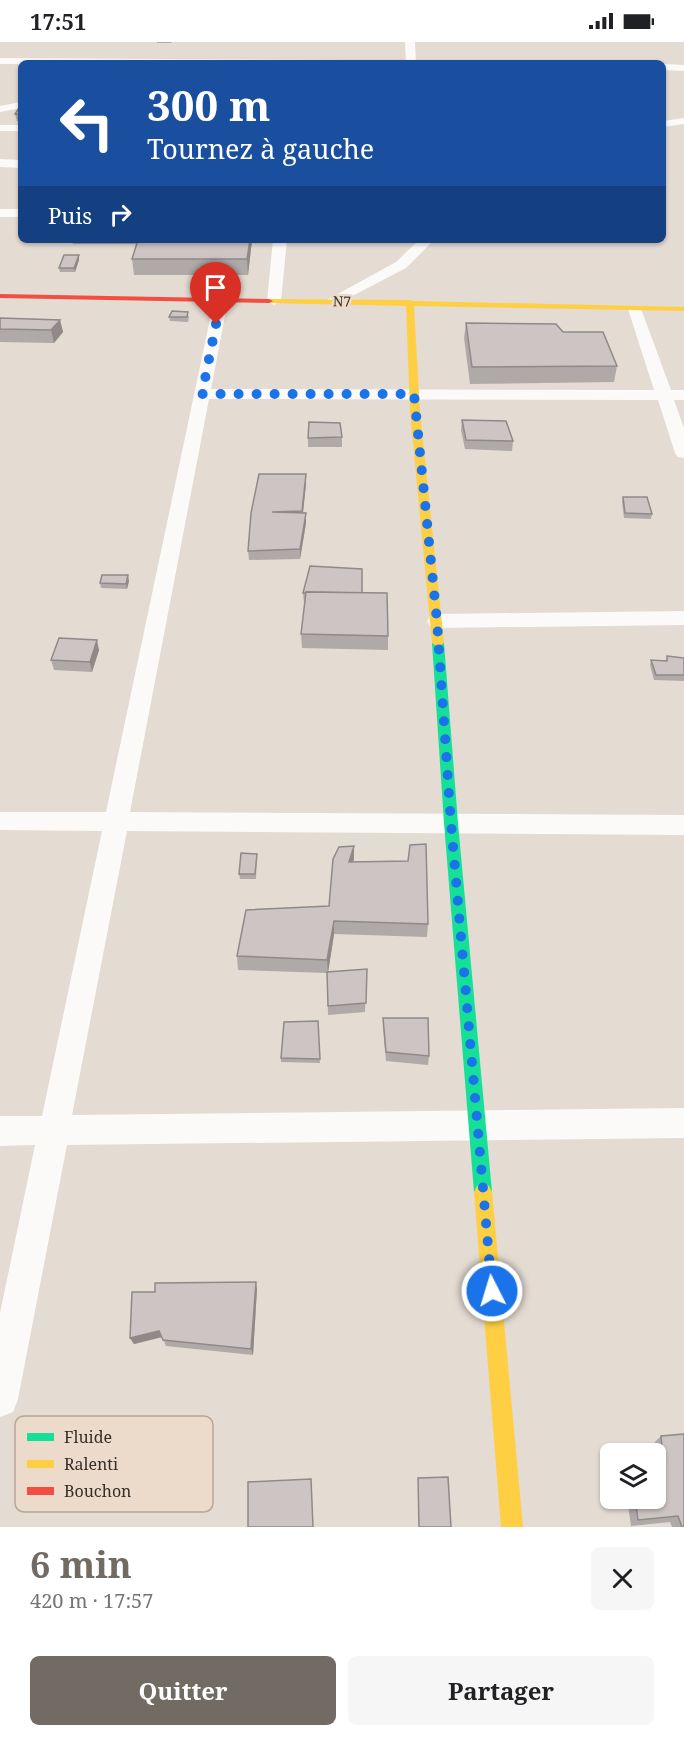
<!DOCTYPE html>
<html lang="fr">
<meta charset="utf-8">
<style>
:root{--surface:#fff;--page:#f6f6f6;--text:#202124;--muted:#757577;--accent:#726b63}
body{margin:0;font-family:"Noto Serif",serif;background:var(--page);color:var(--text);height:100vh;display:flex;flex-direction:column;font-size:22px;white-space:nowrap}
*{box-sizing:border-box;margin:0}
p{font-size:20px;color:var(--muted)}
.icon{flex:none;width:33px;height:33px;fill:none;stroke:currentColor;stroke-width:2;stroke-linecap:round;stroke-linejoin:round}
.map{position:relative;height:1485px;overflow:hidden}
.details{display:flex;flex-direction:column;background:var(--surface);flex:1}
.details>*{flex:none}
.top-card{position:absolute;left:18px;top:18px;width:648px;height:183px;border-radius:9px;box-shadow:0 2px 4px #0004;background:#1a4fa0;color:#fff;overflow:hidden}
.controls{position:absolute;left:600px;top:1401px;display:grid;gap:12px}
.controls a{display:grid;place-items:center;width:66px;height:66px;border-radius:9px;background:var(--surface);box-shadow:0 2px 4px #0004;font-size:30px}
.pin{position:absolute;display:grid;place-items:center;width:51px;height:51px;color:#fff;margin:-62px -26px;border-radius:50% 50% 50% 0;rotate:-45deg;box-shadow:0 0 6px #0007}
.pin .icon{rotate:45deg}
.me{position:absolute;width:66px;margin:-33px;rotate:355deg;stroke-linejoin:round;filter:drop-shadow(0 0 4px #0008)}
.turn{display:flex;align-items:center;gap:21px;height:126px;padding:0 30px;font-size:27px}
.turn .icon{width:78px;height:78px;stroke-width:2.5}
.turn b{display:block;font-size:42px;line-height:51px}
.then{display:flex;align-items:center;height:57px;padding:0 30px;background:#0003;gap:12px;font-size:22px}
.round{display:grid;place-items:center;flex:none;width:63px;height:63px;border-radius:9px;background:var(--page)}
.headline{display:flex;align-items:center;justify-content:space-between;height:102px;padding:0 30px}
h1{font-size:36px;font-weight:700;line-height:45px;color:var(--accent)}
.button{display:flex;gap:12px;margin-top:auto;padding:12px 30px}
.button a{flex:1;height:69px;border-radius:9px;background:var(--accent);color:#fff;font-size:24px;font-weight:700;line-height:69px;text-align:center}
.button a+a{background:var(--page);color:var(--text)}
.status{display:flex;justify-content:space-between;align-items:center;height:42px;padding:0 30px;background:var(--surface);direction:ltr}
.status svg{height:16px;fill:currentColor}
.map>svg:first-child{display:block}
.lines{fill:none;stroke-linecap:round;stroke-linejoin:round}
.street{fill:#fbfaf8;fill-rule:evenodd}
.fast{fill:#16e098;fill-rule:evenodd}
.slow{fill:#ffcf43;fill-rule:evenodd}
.jam{fill:#f24e42;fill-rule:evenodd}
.wall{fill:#afa9a8}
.shaded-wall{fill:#8f8a88}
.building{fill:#ccc5c3;stroke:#8f8a88;stroke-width:1.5}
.route{stroke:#1a73e8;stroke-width:10;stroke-dasharray:0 18}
.labels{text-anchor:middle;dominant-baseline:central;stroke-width:5;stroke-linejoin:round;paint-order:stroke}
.far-street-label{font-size:14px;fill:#342e27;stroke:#ecdbca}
.key{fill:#ecdbca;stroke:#b5a799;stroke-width:1.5}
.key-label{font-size:16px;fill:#342e27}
</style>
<div class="status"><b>17:51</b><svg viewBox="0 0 49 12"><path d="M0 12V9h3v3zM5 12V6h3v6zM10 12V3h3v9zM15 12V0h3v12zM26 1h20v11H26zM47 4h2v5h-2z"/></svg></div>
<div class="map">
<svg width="684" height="1485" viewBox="0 0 684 1485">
<rect width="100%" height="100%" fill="#e4dbd2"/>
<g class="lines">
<g class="street">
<path d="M 405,0 L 415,0 L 416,21 L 406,21 Z"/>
<path d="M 0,16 L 347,18 L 352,21 L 0,22 Z"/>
<path d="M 663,22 L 684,23 L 684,29 L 663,28 Z"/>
<path d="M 21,60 L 21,66 L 0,70 L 0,64 Z"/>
<path d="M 684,76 L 684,82 L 663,85 L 663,79 Z"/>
<rect x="0" y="83" width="21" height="6"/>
<path d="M 0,117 L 21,118 L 21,126 L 0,125 Z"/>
<rect x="0" y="167" width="21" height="8"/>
<path d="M 273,198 L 287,198 L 281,259 L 274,263 L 267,259 Z"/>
<path d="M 419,198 L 434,198 L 406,226 L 337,262 L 327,262 L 325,259 L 396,220 Z"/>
<path d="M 221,254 L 228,258 L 211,347 L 654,348 L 628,267 L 630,264 L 640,264 L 671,348 L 684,348 L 684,358 L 674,358 L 684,386 L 684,416 L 678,415 L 675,411 L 658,358 L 209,357 L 130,770 L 684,773 L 684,793 L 127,789 L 72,1073 L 684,1066 L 684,1096 L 67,1103 L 18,1357 L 13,1370 L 0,1375 L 0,1271 L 35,1103 L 0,1104 L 0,1074 L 42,1074 L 102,789 L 0,788 L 0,770 L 106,770 L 214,258 Z"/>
<path d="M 684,569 L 684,583 L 437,586 L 430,584 L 427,579 L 430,574 L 437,572 Z"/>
</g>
<path class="fast" d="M 438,597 L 444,601 L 458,781 L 492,1150 L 489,1156 L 483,1159 L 477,1156 L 474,1150 L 444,781 L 432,601 Z"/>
<g class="slow">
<path d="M 266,257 L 410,258 L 414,259 L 684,265 L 684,269 L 414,264 L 420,369 L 444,601 L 438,605 L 432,601 L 410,369 L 406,264 L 269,261 L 265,259 Z"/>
<path d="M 483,1141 L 489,1144 L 492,1150 L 523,1485 L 501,1485 L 474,1150 L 477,1144 Z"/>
</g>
<path class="jam" d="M 0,252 L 269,257 L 273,259 L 269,261 L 0,256 Z"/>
</g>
<g class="wall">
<path d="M 157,0 L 172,0 L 171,1 L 157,1 Z"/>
<path d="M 21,63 L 21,79 L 17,79 L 15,72 Z"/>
<path d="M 72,198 L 252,198 L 248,233 L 134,233 L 132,217 L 136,202 L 73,202 Z"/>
<path d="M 79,218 L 75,230 L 60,230 L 59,226 Z"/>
<path d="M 189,274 L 188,280 L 170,279 L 169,275 Z"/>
<path d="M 0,276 L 60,278 L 63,290 L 54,301 L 0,300 Z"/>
<path d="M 466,281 L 617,324 L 614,340 L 470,342 L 464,296 Z"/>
<path d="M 462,378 L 513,399 L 512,409 L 465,407 L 461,388 Z"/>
<path d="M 342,395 L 342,405 L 308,405 L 308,396 Z"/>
<path d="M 306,442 L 303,471 L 306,481 L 300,517 L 249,518 L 248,509 Z"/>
<path d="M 623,455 L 652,472 L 651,477 L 624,476 L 622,460 Z"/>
<path d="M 129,539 L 127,547 L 101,546 L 100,541 Z"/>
<path d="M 303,551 L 362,551 L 388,594 L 388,608 L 302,606 L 301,592 L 305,561 L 304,561 Z"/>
<path d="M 99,608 L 92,630 L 54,628 L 51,618 Z"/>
<path d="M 667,614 L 684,616 L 684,639 L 654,638 L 650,623 L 651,618 L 666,618 Z"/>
<path d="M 257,812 L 256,837 L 240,837 L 239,832 Z"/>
<path d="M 354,817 L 353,820 L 428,882 L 427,895 L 334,892 L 328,930 L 367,927 L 365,970 L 328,973 L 327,931 L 238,928 L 237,914 L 329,864 Z"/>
<path d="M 383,976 L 429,1014 L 428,1023 L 386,1019 L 383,985 Z"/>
<path d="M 318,979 L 320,1021 L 281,1020 L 281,1016 Z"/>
<path d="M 257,1247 L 253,1313 L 166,1304 L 162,1295 L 134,1302 L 130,1296 L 155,1250 Z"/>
<path d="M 661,1394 L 684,1485 L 672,1485 L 670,1480 L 631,1484 L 627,1456 L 656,1456 L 656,1412 L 654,1401 Z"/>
</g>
<g class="shaded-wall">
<path d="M 250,198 L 252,198 L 248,233 L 247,217 Z"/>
<path d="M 79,213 L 79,218 L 75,230 L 74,226 Z"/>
<path d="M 60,278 L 63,290 L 54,301 L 51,288 Z"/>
<path d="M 306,432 L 306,442 L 302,479 L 302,469 Z"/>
<path d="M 306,471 L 306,481 L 300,517 L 300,507 Z"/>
<path d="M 128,533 L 129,539 L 127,547 L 126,542 Z"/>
<path d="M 97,598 L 99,608 L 92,630 L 90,620 Z"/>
<path d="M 354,804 L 354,817 L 349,834 L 349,820 Z"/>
<path d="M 334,879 L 334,892 L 328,931 L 327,918 Z"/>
<path d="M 256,1240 L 257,1247 L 253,1313 L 251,1307 Z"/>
<path d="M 159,1289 L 162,1295 L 134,1302 L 130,1296 Z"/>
</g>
<g class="building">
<path d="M 21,63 L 21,72 L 15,72 Z"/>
<path d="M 138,198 L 250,198 L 247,217 L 132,217 Z"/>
<path d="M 64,213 L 79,213 L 74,226 L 59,226 Z"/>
<path d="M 172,269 L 188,270 L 187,275 L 169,275 Z"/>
<path d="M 0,276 L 60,278 L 51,288 L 0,287 Z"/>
<path d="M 466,281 L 556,282 L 563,290 L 603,290 L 617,324 L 472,325 Z"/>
<path d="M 462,378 L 506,379 L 513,399 L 466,398 Z"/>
<path d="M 309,380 L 340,381 L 342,395 L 308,396 Z"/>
<path d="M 259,432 L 306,432 L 302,469 L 272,470 L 306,471 L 300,507 L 248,509 L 251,471 Z"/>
<path d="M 623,455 L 647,455 L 652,472 L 625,471 Z"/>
<path d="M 310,524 L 362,527 L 362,551 L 306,550 L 306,551 L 303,551 Z"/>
<path d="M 102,533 L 128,533 L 126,542 L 100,541 Z"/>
<path d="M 306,550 L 387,551 L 388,594 L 301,592 Z"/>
<path d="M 59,596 L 97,598 L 90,620 L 51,618 Z"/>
<path d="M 667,614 L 684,616 L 684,633 L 656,633 L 651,618 L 667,619 Z"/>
<path d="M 426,802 L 428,882 L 334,879 L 327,918 L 237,914 L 246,868 L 329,864 L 333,817 L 339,805 L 354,804 L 349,820 L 408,819 L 410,803 Z"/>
<path d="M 241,811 L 257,812 L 255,832 L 239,832 Z"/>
<path d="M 367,927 L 366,961 L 328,964 L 327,930 Z"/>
<path d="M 383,976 L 428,976 L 429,1014 L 386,1010 Z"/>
<path d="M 318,979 L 320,1017 L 281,1016 L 284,980 Z"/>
<path d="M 256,1240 L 251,1307 L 163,1298 L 159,1289 L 130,1296 L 132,1250 L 155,1250 L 155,1241 Z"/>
<path d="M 684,1392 L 684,1485 L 682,1485 L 678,1474 L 638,1478 L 635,1456 L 656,1456 L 656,1416 L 663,1416 L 661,1394 Z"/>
<path d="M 448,1435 L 451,1485 L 419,1485 L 418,1436 Z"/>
<path d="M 311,1437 L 313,1485 L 248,1485 L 248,1440 Z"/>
</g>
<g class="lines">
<path class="route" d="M 216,282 L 202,352 L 414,352 L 437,579 L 451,781 L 492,1249"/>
</g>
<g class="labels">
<g class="far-street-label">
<text transform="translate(342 259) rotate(1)">N7</text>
</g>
</g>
<rect x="15" y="1374" width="198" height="96" rx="9" class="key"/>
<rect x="27" y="1391" width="27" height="8" fill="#16e098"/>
<rect x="27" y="1418" width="27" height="8" fill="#ffcf43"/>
<rect x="27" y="1445" width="27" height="8" fill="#f24e42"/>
<g class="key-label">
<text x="64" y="1401">Fluide</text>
<text x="64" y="1428">Ralenti</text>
<text x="64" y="1455">Bouchon</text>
</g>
</svg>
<div class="controls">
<a><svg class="icon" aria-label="layers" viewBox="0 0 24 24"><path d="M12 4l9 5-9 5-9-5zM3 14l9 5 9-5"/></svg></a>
</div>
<div class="pin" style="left:216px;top:282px;background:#d93025"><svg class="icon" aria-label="arrive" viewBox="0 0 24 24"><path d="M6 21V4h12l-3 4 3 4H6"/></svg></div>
<svg class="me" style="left:492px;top:1249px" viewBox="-20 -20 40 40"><circle r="17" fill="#1a73e8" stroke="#fff" stroke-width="3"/><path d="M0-11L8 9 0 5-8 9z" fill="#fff"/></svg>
<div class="top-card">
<div class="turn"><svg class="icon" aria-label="left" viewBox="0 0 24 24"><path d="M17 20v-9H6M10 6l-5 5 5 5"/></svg><div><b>300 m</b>Tournez à gauche</div></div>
<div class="then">Puis<svg class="icon" aria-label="right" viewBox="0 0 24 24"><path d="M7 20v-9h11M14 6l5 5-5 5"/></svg></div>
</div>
</div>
<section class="details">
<div class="headline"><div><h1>6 min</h1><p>420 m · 17:57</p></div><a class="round"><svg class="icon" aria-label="close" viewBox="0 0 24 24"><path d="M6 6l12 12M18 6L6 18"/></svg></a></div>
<div class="button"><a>Quitter</a><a>Partager</a></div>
</section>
